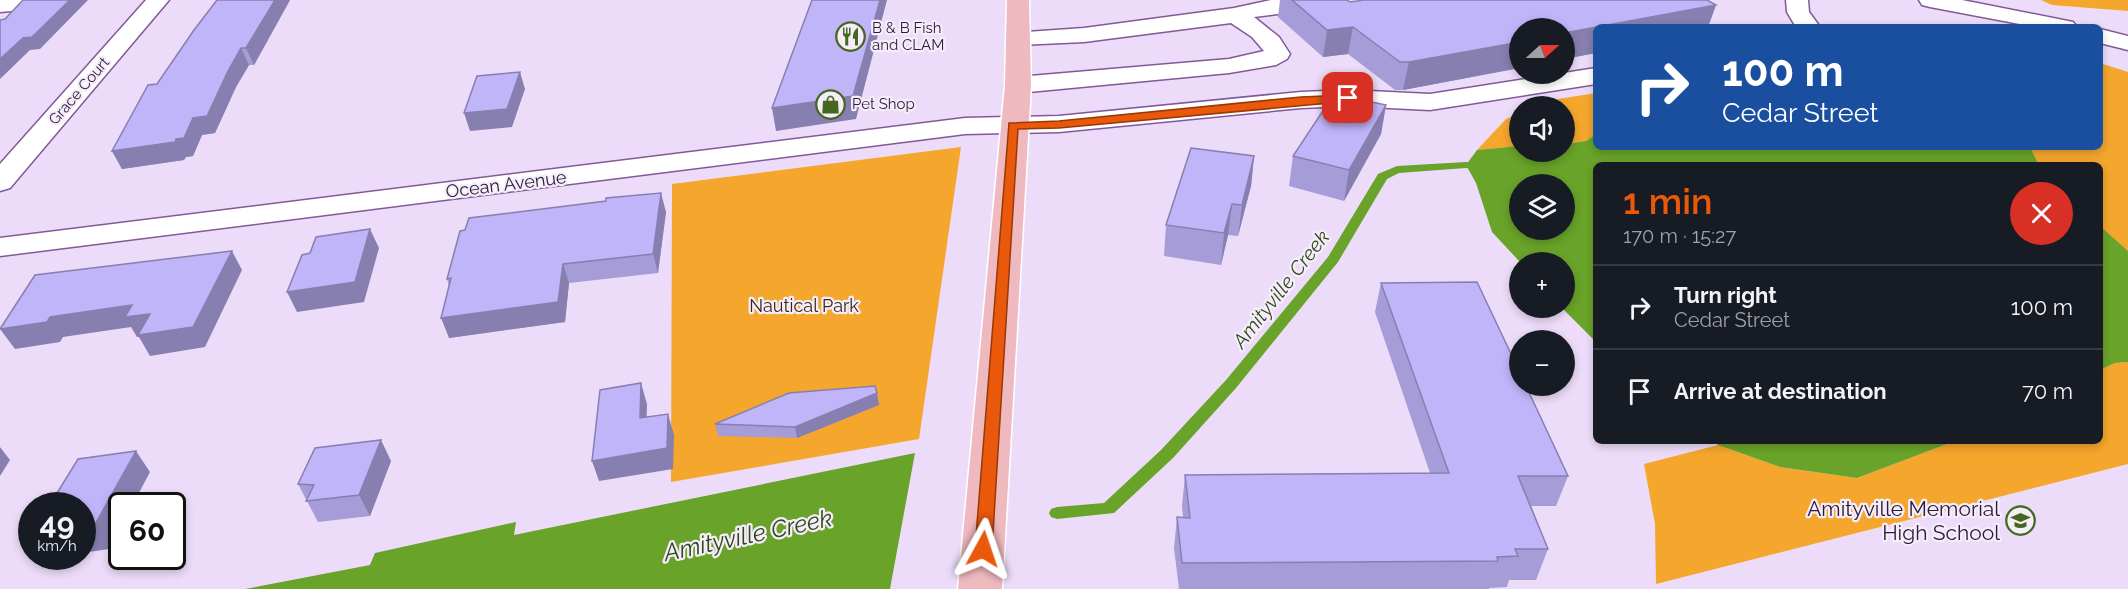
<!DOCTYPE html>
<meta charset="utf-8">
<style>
:root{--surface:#171b24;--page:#242831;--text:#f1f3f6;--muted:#9ea1a6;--line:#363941;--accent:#ea580c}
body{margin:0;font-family:Raleway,sans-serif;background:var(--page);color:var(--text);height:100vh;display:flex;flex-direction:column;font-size:22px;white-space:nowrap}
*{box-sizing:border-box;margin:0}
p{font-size:20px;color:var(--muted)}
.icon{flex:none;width:33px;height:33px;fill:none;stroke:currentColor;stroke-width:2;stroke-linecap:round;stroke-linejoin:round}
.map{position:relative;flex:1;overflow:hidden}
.sheet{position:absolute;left:1593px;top:162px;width:510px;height:282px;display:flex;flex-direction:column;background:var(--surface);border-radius:9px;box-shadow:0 3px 9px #0003}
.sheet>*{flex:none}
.hud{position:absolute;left:1593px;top:24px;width:510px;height:126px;border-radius:9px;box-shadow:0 3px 9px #0003;background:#1a4fa0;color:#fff;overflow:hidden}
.needle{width:39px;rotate:69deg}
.controls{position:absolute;left:1509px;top:18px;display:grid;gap:12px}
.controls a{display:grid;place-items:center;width:66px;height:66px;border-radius:50%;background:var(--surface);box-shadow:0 3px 9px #0003;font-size:30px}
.speed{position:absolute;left:18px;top:492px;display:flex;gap:12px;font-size:30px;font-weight:700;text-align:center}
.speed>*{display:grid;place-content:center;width:78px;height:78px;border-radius:50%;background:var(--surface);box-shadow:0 3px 9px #0003;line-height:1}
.speed small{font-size:15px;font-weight:400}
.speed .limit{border:3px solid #111;border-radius:9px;background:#fff;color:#111}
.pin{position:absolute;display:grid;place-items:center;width:51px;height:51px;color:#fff;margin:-26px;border-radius:12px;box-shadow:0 3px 9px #0006}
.me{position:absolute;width:66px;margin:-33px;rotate:5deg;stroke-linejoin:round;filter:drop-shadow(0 0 4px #0008)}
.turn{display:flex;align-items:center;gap:21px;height:126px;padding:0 30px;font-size:27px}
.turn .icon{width:78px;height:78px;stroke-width:2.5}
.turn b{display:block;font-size:42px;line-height:51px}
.round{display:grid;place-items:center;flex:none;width:63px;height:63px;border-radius:32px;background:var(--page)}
.overview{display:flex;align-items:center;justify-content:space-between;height:102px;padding:0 30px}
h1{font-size:36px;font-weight:600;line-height:45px;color:var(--accent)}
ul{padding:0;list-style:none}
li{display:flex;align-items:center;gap:18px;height:84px;padding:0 30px;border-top:2px solid var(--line)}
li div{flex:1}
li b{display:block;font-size:22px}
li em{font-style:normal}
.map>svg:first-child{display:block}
.green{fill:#f4a62d}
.water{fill:#69a329;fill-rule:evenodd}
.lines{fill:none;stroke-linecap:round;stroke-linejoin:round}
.stream{fill:#69a329;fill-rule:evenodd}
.minor-casing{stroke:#815998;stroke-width:3}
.major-casing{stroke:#fff;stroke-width:3}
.minor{fill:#fff;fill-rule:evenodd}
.major{fill:#efb9c0;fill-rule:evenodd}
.wall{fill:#a69cd7}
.shaded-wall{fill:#877faf}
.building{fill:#c1b5fa;stroke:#877faf;stroke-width:1.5}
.route{fill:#ea580c;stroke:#983908;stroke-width:1.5}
.labels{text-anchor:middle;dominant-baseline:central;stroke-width:4.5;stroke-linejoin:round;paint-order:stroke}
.far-poi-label{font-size:15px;fill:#2c1c36;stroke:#f6edfb;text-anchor:start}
.far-street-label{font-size:15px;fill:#2c1c36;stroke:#f6edfb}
.street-label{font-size:18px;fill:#2c1c36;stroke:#f6edfb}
.park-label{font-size:18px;fill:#382916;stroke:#f6edfb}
.water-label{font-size:20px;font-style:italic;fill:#2f4719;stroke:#f6edfb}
.near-poi-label{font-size:21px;fill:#2c1c36;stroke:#f6edfb;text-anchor:end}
.near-water-label{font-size:24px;font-style:italic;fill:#2f4719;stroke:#f6edfb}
</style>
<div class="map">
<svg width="2128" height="589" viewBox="0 0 2128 589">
<rect width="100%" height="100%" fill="#eddcf9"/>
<g class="green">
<path d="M 2041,0 L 2128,0 L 2128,11 L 2052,5 Z"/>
<path d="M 2100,63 L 2128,72 L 2128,251 L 2100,227 L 2100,165 L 2039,165 L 2030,147 L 2100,147 Z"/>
<path d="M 1596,93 L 1596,134 L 1586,141 L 1565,144 L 1564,106 L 1539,106 L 1558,99 Z"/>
<path d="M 1519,114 L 1519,146 L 1477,150 L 1506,119 Z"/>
<path d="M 961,147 L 919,439 L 671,482 L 672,184 Z"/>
<path d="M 2128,362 L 2128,464 L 1656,584 L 1655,524 L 1644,464 L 1718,445 L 1780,467 L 1857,478 L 1955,441 L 2100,441 L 2100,370 L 2115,363 Z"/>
</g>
<g class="water">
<path d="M 1596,134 L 1596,147 L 2030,147 L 2039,165 L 1596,165 L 1596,342 L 1562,308 L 1564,308 L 1564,262 L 1520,262 L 1492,232 L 1476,183 L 1466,165 L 1477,150 L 1519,146 L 1520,152 L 1564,152 L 1565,144 L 1586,141 ZM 1520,184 L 1564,184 L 1564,230 L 1520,230 Z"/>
<path d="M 2100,226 L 2128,251 L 2128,362 L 2115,363 L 2100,370 Z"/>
<path d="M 1713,441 L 1955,441 L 1857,478 L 1780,467 L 1718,445 Z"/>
<path d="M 915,453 L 890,589 L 245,589 L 370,565 L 375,553 L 516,522 L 514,535 Z"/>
</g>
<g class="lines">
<path class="stream" d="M 1466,162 L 1483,164 L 1489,167 L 1483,170 L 1466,168 L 1399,173 L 1387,179 L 1338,262 L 1236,388 L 1173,458 L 1114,513 L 1057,519 L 1051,517 L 1049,513 L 1051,509 L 1057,507 L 1104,503 L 1161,450 L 1226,380 L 1328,257 L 1378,174 L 1397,166 Z"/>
<defs>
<g id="minor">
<path d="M 0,0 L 66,0 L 63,5 L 55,7 L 0,12 Z"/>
<path d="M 146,0 L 169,0 L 10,188 L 0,191 L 0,164 Z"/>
<path d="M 1271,0 L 1343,0 L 1340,5 L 1332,7 L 1254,17 L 1279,37 L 1290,54 L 1287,59 L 1276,65 L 1229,73 L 1018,93 L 1009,90 L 1005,85 L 1009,80 L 1018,77 L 1229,59 L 1264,51 L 1252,37 L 1231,23 L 1084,42 L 1019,45 L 1011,43 L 1007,38 L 1011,33 L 1084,28 L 1234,8 Z"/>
<path d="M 1786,0 L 1808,0 L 1809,12 L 1820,27 L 1796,27 L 1787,12 Z"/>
<path d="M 1919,0 L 1962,0 L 2073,22 L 2077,27 L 2035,27 L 1930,7 L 1922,5 Z"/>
<path d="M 2100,29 L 2128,36 L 2128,50 L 2100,43 Z"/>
<path d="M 1596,68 L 1596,84 L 1430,110 L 1349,106 L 1301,108 L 1059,132 L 965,134 L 0,256 L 0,238 L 965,118 L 1059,116 L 1301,92 L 1349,90 L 1430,94 Z"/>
</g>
<path id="major" d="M 1007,0 L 1029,0 L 1031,85 L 1002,589 L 958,589 L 1005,85 Z"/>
</defs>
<use href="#minor" class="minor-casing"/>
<use href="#major" class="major-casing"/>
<use href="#minor" class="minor"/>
<use href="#major" class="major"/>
</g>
<g class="wall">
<path d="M 217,0 L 290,0 L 254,65 L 249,65 L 236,87 L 215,133 L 202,135 L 193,156 L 186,157 L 184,160 L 122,169 L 112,151 L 157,84 Z"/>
<path d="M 1280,0 L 1347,0 L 1350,2 L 1716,5 L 1708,27 L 1596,27 L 1596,53 L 1403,90 L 1395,90 L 1348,54 L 1323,57 L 1278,17 Z"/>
<path d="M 1386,105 L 1381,134 L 1344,201 L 1289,186 L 1293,156 Z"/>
<path d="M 1254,156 L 1251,186 L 1238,236 L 1228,235 L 1221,265 L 1164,256 L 1166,225 Z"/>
<path d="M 666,212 L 658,273 L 569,283 L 565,322 L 449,338 L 449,286 L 447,279 Z"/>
<path d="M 1381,283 L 1568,476 L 1556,506 L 1531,506 L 1548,549 L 1536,580 L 1509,580 L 1507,587 L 1489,588 L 1489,589 L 1179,589 L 1174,548 L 1177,517 L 1183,517 L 1182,506 L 1185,475 L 1430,473 L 1375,312 Z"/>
<path d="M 877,393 L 879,405 L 797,438 L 718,436 L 715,424 Z"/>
<path d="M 391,461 L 370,516 L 318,522 L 298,484 Z"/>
</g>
<g class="shaded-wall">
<path d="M 70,0 L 88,0 L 40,49 L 30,50 L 0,79 L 0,59 L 23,38 Z"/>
<path d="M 275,0 L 290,0 L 254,65 L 246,48 Z"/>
<path d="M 880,0 L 887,0 L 856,119 L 776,131 L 772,108 Z"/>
<path d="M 1716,5 L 1708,27 L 1598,27 Z"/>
<path d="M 1353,27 L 1348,54 L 1323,57 L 1327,30 Z"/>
<path d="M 1596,27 L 1596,53 L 1564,59 L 1564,33 Z"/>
<path d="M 1520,42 L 1520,68 L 1403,90 L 1409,62 Z"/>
<path d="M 241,48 L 249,65 L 236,87 L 215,133 L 202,135 L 193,156 L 186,157 L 184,160 L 122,169 L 112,151 L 193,118 L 228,71 Z"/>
<path d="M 520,72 L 525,89 L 512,127 L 470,131 L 464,113 Z"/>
<path d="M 1386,105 L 1381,134 L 1344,201 L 1349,170 Z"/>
<path d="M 1254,156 L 1251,186 L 1238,236 L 1242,205 Z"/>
<path d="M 661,193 L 666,212 L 658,273 L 653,254 Z"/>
<path d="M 1232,204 L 1228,235 L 1221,265 L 1224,233 Z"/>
<path d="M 370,229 L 379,248 L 364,302 L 297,312 L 287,292 Z"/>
<path d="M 232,251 L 242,270 L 205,347 L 150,356 L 139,337 L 137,337 L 131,327 L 63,337 L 60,342 L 15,349 L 0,329 L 50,317 Z"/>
<path d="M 563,264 L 569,283 L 565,322 L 449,338 L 441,318 Z"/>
<path d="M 641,383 L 647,404 L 646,439 L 640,418 Z"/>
<path d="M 877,393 L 879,405 L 797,438 L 795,427 Z"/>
<path d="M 668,414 L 674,435 L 673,469 L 599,481 L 592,461 Z"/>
<path d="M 381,440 L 391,461 L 370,516 L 359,495 Z"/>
<path d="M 0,447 L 10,460 L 0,476 Z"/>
<path d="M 136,451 L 150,472 L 132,506 L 122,506 L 122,525 L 109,549 L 82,553 L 82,529 Z"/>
</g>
<g class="building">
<path d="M 23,0 L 70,0 L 32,37 L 23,38 L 0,59 L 0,20 L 5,19 Z"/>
<path d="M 217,0 L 275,0 L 246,48 L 241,48 L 228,71 L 207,116 L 193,118 L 184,138 L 176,139 L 175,142 L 112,151 L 148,85 L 157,84 L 194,30 Z"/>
<path d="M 812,0 L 880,0 L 853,96 L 772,108 Z"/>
<path d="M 1292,0 L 1347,0 L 1350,2 L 1364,0 L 1707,0 L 1716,5 L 1564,33 L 1564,28 L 1520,28 L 1520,42 L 1409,62 L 1400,62 L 1353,27 L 1327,30 Z"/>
<path d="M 520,72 L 507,109 L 464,113 L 477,76 Z"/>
<path d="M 1334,94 L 1386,105 L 1349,170 L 1293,156 Z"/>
<path d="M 1191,148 L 1254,156 L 1242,205 L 1232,204 L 1224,233 L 1166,225 Z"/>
<path d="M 661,193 L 653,254 L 563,264 L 558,302 L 441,318 L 451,278 L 447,279 L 460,231 L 465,230 L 469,218 L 606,201 L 606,198 Z"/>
<path d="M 370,229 L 355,282 L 287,292 L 302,255 L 310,253 L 316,237 Z"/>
<path d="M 232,251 L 193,327 L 138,335 L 150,314 L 125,317 L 132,305 L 50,317 L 47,322 L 0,329 L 35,275 Z"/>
<path d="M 1477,282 L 1520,373 L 1520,386 L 1526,386 L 1568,476 L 1518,476 L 1548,549 L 1515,549 L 1518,556 L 1497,557 L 1498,561 L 1182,563 L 1177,517 L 1190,518 L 1185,475 L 1449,473 L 1381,283 Z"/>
<path d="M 641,383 L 640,418 L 668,414 L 667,448 L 592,461 L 600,390 Z"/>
<path d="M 875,386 L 877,393 L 795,427 L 715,424 L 789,393 Z"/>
<path d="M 381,440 L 359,495 L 306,501 L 314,485 L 298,484 L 315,448 Z"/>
<path d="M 136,451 L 93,528 L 82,529 L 82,506 L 49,506 L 78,459 Z"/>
</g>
<path class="route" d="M 1348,95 L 1354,98 L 1352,101 L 1059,128 L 1018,129 L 992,549 L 989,553 L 983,555 L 977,553 L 975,549 L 1009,123 L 1059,121 L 1301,97 Z"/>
<defs>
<symbol id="restaurant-ring" viewBox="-11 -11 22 22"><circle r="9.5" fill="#f6edfb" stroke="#446820" stroke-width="1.5"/><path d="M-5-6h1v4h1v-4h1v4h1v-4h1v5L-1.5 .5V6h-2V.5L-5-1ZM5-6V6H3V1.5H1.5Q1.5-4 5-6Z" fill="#446820"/></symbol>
<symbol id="shop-ring" viewBox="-11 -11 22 22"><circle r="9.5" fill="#f6edfb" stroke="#446820" stroke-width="1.5"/><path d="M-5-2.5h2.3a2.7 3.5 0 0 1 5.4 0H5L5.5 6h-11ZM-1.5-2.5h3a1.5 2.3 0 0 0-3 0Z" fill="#446820"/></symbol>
<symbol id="school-ring" viewBox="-11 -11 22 22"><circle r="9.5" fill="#f6edfb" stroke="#446820" stroke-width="1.5"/><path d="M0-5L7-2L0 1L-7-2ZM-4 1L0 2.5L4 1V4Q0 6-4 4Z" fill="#446820"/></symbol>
</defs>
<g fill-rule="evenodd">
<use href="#restaurant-ring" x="834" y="20" width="33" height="33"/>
<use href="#shop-ring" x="814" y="88" width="33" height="33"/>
<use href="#school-ring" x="2004" y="504" width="33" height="33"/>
</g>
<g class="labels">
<g class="far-poi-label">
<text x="872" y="28">B &amp; B Fish<tspan x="872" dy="17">and CLAM</tspan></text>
<text x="852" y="104">Pet Shop</text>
</g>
<g class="far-street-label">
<text transform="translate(79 91) rotate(-49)">Grace Court</text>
</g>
<g class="street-label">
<text transform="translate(506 184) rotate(-7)">Ocean Avenue</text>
</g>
<g class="park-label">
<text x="804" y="305">Nautical Park</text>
</g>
<g class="water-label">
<text transform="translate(1281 289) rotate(-52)">Amityville Creek</text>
</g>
<g class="near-poi-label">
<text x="2000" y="508">Amityville Memorial<tspan x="2000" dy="24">High School</tspan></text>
</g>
<g class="near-water-label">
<text transform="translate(748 535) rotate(-12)">Amityville Creek</text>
</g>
</g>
</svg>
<div class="controls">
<a><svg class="needle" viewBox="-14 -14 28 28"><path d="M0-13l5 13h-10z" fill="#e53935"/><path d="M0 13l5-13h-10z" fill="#9ea1a6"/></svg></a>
<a><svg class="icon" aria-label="sound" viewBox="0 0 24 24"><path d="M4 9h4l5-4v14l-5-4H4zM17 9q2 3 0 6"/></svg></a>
<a><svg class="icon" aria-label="layers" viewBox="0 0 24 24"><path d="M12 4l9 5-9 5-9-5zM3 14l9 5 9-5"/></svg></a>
<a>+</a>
<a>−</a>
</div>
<div class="speed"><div>49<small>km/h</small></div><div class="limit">60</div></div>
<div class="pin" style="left:1348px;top:98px;background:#d93025"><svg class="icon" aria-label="arrive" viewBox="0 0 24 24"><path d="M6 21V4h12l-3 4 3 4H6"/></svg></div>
<svg class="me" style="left:983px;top:549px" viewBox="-20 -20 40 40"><path d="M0-17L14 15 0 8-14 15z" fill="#ea580c" stroke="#fff" stroke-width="4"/></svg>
<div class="hud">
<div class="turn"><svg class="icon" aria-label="right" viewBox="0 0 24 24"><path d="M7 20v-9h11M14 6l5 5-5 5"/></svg><div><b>100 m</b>Cedar Street</div></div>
</div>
<section class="sheet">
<div class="overview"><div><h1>1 min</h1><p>170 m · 15:27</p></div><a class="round" style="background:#d93025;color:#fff"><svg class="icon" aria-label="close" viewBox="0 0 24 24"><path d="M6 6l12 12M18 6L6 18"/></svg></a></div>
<ul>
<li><svg class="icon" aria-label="right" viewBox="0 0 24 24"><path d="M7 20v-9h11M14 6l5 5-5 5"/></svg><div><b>Turn right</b><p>Cedar Street</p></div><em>100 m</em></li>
<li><svg class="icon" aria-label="arrive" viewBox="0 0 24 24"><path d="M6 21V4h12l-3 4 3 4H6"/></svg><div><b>Arrive at destination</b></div><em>70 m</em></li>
</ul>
</section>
</div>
